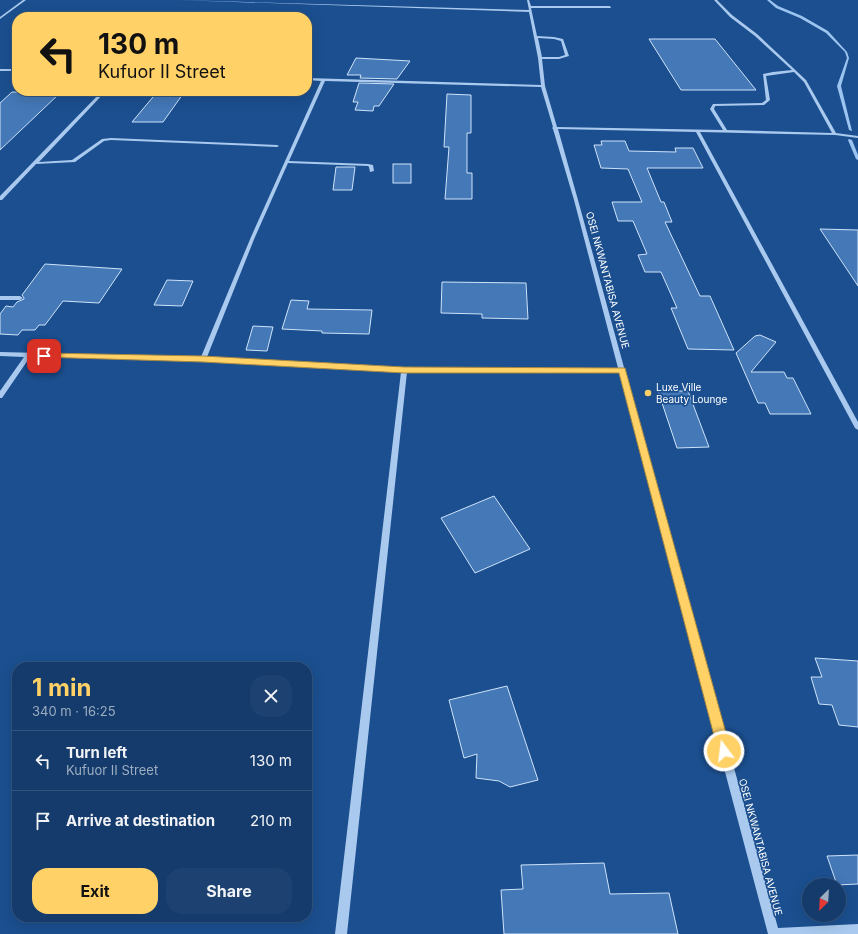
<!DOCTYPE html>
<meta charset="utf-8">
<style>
:root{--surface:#143b6b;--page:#1d4271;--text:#f1f3f6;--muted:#9dadc1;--line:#33557e;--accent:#ffd166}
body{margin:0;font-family:Inter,sans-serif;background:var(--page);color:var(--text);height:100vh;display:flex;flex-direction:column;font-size:15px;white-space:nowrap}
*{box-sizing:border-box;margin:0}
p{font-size:13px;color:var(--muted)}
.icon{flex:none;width:22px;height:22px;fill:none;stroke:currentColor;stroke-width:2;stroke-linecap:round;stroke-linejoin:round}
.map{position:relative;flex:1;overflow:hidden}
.sheet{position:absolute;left:12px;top:662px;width:300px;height:260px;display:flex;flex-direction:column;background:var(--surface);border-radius:16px;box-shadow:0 4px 16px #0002,0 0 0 1px var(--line)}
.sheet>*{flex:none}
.banner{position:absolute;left:12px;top:12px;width:300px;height:84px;border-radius:16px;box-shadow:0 4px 16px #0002,0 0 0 1px var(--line);background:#ffd166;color:#111;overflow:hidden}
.needle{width:26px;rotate:204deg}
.tools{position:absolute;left:802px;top:878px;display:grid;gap:8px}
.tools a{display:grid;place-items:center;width:44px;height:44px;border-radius:50%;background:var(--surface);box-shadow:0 4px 16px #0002,0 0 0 1px var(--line);font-size:20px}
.pin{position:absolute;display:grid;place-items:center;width:34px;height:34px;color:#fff;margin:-17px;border-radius:8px;box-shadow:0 2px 6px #0006}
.me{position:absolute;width:44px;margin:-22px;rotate:345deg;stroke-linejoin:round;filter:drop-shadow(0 0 3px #0008)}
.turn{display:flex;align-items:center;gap:14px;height:84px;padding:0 20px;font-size:18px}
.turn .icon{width:52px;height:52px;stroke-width:2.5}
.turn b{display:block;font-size:28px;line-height:34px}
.round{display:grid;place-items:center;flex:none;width:42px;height:42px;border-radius:16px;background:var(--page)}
.headline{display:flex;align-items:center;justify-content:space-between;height:68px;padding:0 20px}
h1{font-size:24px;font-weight:700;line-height:30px;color:var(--accent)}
.action{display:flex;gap:8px;margin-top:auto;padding:8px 20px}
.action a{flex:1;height:46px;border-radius:16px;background:var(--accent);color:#111;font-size:16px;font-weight:700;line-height:46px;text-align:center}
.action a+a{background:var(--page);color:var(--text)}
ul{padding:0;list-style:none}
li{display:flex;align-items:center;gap:12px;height:60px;padding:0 20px;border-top:1px solid var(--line)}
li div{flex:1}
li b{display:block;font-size:15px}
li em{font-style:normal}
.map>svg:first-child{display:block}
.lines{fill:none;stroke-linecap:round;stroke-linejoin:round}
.stream{fill:#9cc4f0;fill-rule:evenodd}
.building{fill:#4478b7;stroke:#cfe3fa}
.minor{fill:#a9c9ee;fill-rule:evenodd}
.route{fill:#ffd166;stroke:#a68842}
.poi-dot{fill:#ffd166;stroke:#1b4f8f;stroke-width:1.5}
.labels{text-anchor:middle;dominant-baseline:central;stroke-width:3.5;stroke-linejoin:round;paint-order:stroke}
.street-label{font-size:10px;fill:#fff;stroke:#1b4f8f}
.poi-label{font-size:10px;fill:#fff;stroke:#1b4f8f;text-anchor:start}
</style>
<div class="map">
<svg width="858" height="934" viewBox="0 0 858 934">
<rect width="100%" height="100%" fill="#1b4f8f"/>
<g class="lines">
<g class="stream">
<path d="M 767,0 L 770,0 L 778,6 L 802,16 L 828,31 L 847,52 L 849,58 L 841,86 L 852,131 L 849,130 L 837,86 L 847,58 L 845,52 L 826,33 L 800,18 L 776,8 Z"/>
<path d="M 849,139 L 852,140 L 858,155 L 858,160 L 856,159 L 848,140 Z"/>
</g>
</g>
<g class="building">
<path d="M 649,39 L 715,39 L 756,90 L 681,90 Z"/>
<path d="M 356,58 L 410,61 L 397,79 L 360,78 L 361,75 L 347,75 Z"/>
<path d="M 359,83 L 394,84 L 379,106 L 374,106 L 373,111 L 355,110 L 358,102 L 353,102 Z"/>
<path d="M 158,91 L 185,91 L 163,122 L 132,122 Z"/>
<path d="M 12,92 L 60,93 L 0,150 L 0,103 Z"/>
<path d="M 447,94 L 471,95 L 471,133 L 467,133 L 467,173 L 472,173 L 472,199 L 445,199 L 449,147 L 444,147 Z"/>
<path d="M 601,141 L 625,141 L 629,151 L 676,152 L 675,148 L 693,148 L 703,168 L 647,168 L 661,202 L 664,202 L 672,222 L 665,222 L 700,296 L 710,296 L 734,350 L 688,349 L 671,308 L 677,308 L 661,272 L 645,272 L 638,255 L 647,254 L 633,221 L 618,221 L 612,202 L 642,202 L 628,169 L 601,168 L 594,145 L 602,145 Z"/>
<rect x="393" y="164" width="18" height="19"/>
<path d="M 336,167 L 355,167 L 352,190 L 333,190 Z"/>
<path d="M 820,229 L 858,230 L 858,286 Z"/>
<path d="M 45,264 L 122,269 L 99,303 L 63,301 L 45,325 L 39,325 L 35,330 L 22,330 L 18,335 L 0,334 L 0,314 L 6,306 L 13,307 L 17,302 L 24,299 L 24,298 L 22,295 Z"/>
<path d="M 167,280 L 193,281 L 182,306 L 154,305 Z"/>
<path d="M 442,282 L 526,283 L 528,319 L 482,318 L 482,314 L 441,313 Z"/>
<path d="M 291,300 L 309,301 L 307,309 L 372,310 L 369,334 L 322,333 L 322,331 L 282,329 Z"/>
<path d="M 253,326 L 273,327 L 267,351 L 246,350 Z"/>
<path d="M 760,335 L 776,342 L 751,372 L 784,372 L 787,378 L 793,378 L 811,414 L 770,414 L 765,403 L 758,403 L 736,353 L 755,336 Z"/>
<path d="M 658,391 L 688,391 L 709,447 L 677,448 Z"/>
<path d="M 494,496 L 530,549 L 475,573 L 441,518 Z"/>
<path d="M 815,658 L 858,661 L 858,727 L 839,725 L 832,705 L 819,704 L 811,677 L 822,677 Z"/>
<path d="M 507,686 L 538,780 L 510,787 L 499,781 L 476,778 L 477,754 L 464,758 L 449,700 Z"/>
<path d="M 858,855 L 858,884 L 837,885 L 827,856 Z"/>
<path d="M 604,863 L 610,894 L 669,893 L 678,934 L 504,934 L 501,890 L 523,889 L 521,865 Z"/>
</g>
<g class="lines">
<g class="minor">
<path d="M 23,0 L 26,0 L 0,19 L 0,17 Z"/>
<path d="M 178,0 L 529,10 L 527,0 L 529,0 L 531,6 L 610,6 L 611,8 L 531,8 L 537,36 L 554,37 L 563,39 L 569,56 L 559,59 L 542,59 L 545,86 L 557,127 L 723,130 L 710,109 L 713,104 L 762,103 L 766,100 L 763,74 L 773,72 L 792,70 L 755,36 L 730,17 L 714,0 L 717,0 L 732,15 L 757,34 L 806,80 L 836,133 L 858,136 L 858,138 L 835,135 L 700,132 L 858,422 L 858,430 L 855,428 L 696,132 L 558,129 L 578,200 L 778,928 L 858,924 L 858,934 L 768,934 L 619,372 L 407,372 L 347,934 L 335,934 L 401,372 L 203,361 L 30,357 L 2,398 L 0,398 L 0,391 L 24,357 L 0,356 L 0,352 L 201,357 L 251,237 L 321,81 L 307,80 L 307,78 L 541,85 L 538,58 L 529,12 ZM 538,38 L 554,39 L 561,41 L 565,55 L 559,57 L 542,57 ZM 794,72 L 804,82 L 832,133 L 727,130 L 714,109 L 715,106 L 764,105 L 770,100 L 766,76 ZM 325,81 L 541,87 L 553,127 L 552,128 L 553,129 L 574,200 L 618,368 L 404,368 L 207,357 L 255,237 L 288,163 L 368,166 L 369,167 L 370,172 L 374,171 L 373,165 L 368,164 L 289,161 Z"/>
<rect x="0" y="69" width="17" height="2"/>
<path d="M 102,91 L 106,91 L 39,162 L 72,160 L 102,139 L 111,138 L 277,145 L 279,146 L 277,147 L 111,140 L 104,141 L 75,162 L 36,164 L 2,200 L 0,200 L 0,196 Z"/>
<path d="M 0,296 L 20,296 L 23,298 L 20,300 L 0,300 Z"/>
</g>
</g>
<path class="route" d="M 44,353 L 203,356 L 404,367 L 625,368 L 731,751 L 729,755 L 724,757 L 720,755 L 718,751 L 619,373 L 404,373 L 203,362 L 41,357 L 41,354 Z"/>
<circle class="poi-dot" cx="648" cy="393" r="4"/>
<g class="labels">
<g class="street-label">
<text transform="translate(608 280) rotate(75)">OSEI NKWANTABISA AVENUE</text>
<text transform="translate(761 847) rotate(75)">OSEI NKWANTABISA AVENUE</text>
</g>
<g class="poi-label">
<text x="656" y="387">Luxe Ville<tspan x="656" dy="12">Beauty Lounge</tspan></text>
</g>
</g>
</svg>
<div class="tools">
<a><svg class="needle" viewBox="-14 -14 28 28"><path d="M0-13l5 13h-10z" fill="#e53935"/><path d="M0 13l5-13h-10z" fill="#9dadc1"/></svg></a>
</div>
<div class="pin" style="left:44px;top:356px;background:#d93025"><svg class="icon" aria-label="arrive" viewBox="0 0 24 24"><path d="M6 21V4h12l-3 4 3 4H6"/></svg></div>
<svg class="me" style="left:724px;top:751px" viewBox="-20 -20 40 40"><circle r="17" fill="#ffd166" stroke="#fff" stroke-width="3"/><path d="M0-11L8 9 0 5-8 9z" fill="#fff"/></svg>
<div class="banner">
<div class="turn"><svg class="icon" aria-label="left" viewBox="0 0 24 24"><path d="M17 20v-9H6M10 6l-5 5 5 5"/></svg><div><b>130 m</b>Kufuor II Street</div></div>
</div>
<section class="sheet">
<div class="headline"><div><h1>1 min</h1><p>340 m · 16:25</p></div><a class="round"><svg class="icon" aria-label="close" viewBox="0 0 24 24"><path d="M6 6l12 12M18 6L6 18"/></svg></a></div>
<ul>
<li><svg class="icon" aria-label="left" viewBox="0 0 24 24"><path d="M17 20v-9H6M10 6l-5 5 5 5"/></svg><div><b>Turn left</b><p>Kufuor II Street</p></div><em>130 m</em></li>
<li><svg class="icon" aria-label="arrive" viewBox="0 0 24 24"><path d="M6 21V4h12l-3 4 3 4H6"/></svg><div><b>Arrive at destination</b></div><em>210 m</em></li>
</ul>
<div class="action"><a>Exit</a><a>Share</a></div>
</section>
</div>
